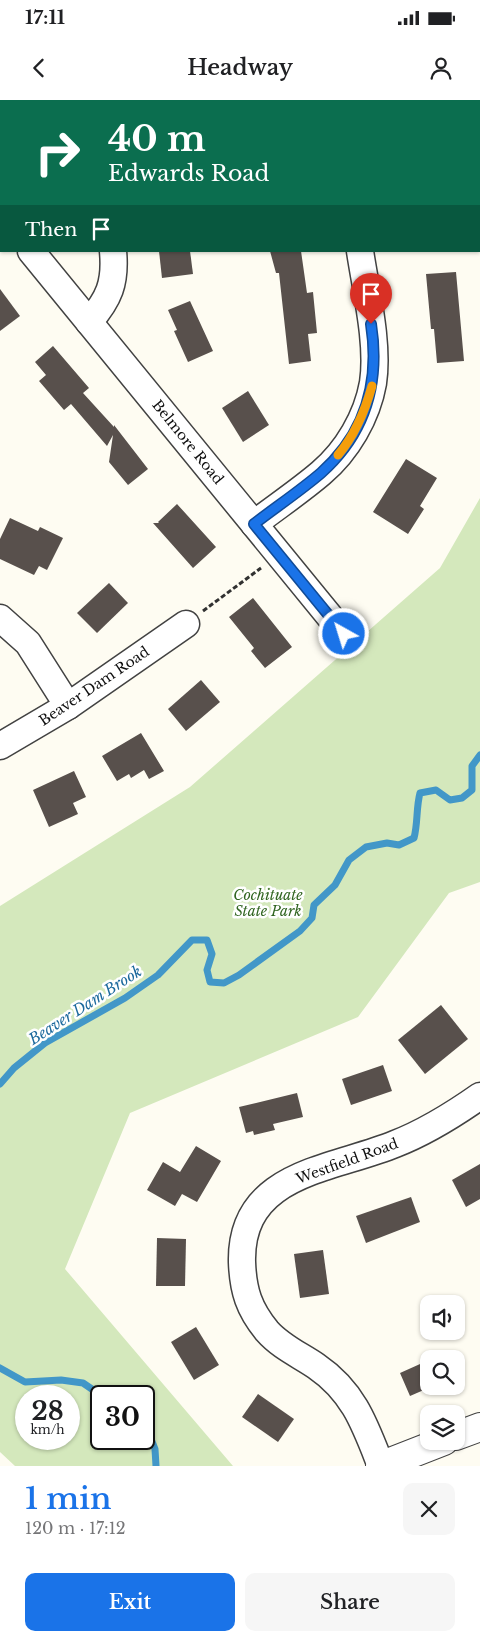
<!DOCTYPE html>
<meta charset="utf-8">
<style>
:root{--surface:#fff;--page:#f6f6f6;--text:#202124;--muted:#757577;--accent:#1a73e8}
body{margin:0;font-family:"Libre Baskerville",serif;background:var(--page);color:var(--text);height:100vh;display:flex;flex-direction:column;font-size:19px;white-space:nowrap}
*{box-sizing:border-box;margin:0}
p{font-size:16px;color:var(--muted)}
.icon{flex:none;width:28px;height:28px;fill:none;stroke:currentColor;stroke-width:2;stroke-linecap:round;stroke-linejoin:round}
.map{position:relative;height:1366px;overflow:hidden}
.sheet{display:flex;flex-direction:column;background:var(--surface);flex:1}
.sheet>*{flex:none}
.hud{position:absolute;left:0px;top:0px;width:480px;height:152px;box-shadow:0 1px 4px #0004;background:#0b6e4f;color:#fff;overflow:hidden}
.controls{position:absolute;left:420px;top:1195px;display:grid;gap:10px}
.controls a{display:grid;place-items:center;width:45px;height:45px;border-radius:10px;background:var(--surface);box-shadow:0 1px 4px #0004;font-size:25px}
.speed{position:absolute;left:15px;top:1285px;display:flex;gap:10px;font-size:25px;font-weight:700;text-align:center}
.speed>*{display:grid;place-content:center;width:65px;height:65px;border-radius:50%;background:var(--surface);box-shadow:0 1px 4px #0004;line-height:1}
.speed small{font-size:12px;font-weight:400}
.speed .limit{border:2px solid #111;border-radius:8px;background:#fff;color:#111}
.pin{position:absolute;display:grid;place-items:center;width:42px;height:42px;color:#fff;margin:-51px -21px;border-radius:50% 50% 50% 0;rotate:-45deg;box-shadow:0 0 5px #0007}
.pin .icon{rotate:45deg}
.me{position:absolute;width:55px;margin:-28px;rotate:321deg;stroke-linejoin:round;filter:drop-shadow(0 0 4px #0008)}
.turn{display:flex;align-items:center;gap:18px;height:105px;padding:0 25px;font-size:22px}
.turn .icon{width:65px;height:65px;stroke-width:2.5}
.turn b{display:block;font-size:35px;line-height:42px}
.then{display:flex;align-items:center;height:48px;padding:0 25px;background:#0003;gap:10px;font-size:19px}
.round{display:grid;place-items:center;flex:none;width:52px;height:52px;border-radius:10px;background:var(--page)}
.headline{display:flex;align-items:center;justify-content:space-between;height:85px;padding:0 25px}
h1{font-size:30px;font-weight:600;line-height:38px;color:var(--accent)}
.button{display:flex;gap:10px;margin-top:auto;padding:10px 25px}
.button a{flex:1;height:58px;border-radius:10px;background:var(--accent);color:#fff;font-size:20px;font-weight:600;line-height:58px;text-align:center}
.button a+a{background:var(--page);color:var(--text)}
.status{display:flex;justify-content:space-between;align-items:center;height:35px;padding:0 25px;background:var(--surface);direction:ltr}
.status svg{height:14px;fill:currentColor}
header{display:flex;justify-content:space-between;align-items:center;height:65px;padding:0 25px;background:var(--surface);font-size:22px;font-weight:600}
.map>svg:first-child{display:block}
.green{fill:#d4e8bc;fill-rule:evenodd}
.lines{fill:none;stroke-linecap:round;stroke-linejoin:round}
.stream{stroke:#4297c8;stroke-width:7}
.building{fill:#58504c}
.minor-casing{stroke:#424242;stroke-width:29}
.tertiary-casing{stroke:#424242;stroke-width:30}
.path{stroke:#313131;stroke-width:3;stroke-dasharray:5 2.5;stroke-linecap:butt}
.minor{stroke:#fff;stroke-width:26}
.tertiary{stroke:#fff;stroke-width:28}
.route-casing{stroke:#114b97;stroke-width:12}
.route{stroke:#1a73e8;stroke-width:9}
.slow{stroke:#f59e0b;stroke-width:9}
.labels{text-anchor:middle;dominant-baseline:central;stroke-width:5;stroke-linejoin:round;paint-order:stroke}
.street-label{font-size:14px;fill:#0f0f0f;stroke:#fff}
.park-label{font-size:14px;font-style:italic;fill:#316521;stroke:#fff}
.water-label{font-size:15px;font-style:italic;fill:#1c699d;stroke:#fff}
</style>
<div class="status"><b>17:11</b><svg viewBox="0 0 49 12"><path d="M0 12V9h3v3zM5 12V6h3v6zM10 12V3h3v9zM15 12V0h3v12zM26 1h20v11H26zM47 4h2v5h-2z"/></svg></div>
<header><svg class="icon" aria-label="back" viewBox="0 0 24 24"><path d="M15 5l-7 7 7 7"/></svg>Headway<svg class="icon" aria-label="person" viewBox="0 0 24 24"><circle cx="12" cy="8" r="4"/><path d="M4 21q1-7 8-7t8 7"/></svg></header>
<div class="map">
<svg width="480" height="1366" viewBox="0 0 480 1366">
<rect width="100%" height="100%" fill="#fefcf2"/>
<path class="green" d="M 480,398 L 480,782 L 449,793 L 358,917 L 130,1013 L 65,1169 L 233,1366 L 15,1366 L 0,1352 L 0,806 L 190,687 L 440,468 ZM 26,1296 L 69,1296 L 69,1339 L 26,1339 ZM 101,1296 L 144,1296 L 144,1339 L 101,1339 Z"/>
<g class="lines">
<g class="stream">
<path d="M 0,984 L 14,968 L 45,943 L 125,898 L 158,875 L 192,840 L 207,840 L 212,854 L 207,870 L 210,882 L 224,883 L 239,875 L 300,831 L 312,818 L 314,805 L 335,785 L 349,760 L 366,747 L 387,743 L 399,745 L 414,738 C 418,723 416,708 420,693 L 436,690 L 450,700 L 462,698 L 472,690 L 472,666 L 480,655"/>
<path d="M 0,1268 L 25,1282 L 61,1280 L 83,1283 L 102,1296"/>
<path d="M 144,1325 L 147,1329 L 155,1349 L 156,1366"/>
</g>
</g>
<g class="building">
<path d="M 159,151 L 190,151 L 193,174 L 162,178 Z"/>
<path d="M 270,151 L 301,151 L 307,193 L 313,192 L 317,233 L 308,234 L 311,261 L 289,264 L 279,173 L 276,173 Z"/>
<path d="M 456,172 L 464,261 L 437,263 L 434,229 L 431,229 L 426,174 Z"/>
<path d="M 0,189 L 20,216 L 0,231 Z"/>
<path d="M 190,201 L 213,251 L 188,262 L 174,231 L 177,230 L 168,210 Z"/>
<path d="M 53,246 L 89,288 L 83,293 L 114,327 L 114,325 L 148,369 L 128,385 L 109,362 L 113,335 L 107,346 L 71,304 L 64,310 L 39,281 L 46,275 L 35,262 Z"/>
<path d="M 248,291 L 269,325 L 243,342 L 222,308 Z"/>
<path d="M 406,359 L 437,378 L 420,406 L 424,409 L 408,434 L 373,412 Z"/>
<path d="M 177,404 L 216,447 L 193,468 L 153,423 L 159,423 L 158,422 Z"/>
<path d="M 10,418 L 38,431 L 40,427 L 63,438 L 47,470 L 39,466 L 34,475 L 0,459 L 0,439 Z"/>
<path d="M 109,483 L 128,503 L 97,533 L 77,513 Z"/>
<path d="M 253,498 L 292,547 L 265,568 L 251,551 L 254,548 L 229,517 Z"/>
<path d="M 201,580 L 220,602 L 186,631 L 168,609 Z"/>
<path d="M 141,633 L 164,671 L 149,679 L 144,670 L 131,678 L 129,674 L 117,681 L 102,656 Z"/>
<path d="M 74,671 L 86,697 L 73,703 L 78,714 L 49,727 L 33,690 Z"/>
<path d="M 441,905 L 468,939 L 425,974 L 398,940 Z"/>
<path d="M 383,965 L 392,991 L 351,1005 L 342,979 Z"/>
<path d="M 297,993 L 303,1017 L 273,1024 L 275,1030 L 254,1035 L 253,1031 L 246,1033 L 239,1007 Z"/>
<path d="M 196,1046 L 221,1061 L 197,1102 L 182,1094 L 175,1106 L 147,1090 L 163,1062 L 180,1072 Z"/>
<path d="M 480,1064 L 480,1099 L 466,1107 L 452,1080 Z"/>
<path d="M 411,1097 L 420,1122 L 366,1143 L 356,1116 Z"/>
<path d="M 157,1138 L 186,1139 L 185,1186 L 156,1186 Z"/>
<path d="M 323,1150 L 329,1194 L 300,1198 L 294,1154 Z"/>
<path d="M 196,1227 L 219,1265 L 194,1280 L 171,1242 Z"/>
<path d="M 429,1260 L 429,1286 L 433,1286 L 410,1296 L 400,1273 Z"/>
<path d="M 258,1294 L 294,1319 L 278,1342 L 242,1317 Z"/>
</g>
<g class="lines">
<defs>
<g id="minor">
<path d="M 91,0 L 91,1"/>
<path d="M 338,0 L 338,1"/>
<path d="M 0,113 L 1,115"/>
<path d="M 31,151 L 344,534"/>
<path d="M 89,222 C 109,199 116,183 113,151"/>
<path d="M 254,424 C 276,407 300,391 321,373 C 347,351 367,317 373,283 C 379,244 366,191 360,151"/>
<path d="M 0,518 L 28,543 L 68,606"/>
<path d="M 0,646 L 68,606 L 186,524"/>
<path d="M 381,1366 C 365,1325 354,1292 316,1266 C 300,1255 281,1247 267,1231 C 249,1209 243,1191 242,1162 C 240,1072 332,1070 395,1044 C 426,1032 453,1015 480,996"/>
</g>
<g id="tertiary">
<path d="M 456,1336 L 480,1327"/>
<path d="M 380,1366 L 444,1341"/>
</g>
</defs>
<use href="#minor" class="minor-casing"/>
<use href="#tertiary" class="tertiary-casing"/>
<path class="path" d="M 203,511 L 261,468"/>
<use href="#minor" class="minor"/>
<use href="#tertiary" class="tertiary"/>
</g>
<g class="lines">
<defs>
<path id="route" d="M 344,534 L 254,424 C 276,407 300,391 321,373 C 366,333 380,282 371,224"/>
</defs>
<use href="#route" class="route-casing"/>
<use href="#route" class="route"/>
<path class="slow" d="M 338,355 C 355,335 365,311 372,286"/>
</g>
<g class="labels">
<g class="street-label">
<text transform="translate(188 342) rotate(51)">Belmore Road</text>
<text transform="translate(94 586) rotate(-34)">Beaver Dam Road</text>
<text transform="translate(347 1061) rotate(-20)">Westfield Road</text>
</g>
<g class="park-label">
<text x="268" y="795">Cochituate<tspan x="268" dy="16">State Park</tspan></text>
</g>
<g class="water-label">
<text transform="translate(85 905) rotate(-33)">Beaver Dam Brook</text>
</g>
</g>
</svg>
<div class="controls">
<a><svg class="icon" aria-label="sound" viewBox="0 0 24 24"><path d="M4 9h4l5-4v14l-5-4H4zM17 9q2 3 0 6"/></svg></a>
<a><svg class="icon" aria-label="search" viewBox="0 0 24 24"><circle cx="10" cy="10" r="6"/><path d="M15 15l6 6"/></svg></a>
<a><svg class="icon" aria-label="layers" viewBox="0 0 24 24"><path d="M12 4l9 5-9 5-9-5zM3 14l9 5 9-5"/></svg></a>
</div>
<div class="speed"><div>28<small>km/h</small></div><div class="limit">30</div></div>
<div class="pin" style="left:371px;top:224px;background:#d93025"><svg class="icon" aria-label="arrive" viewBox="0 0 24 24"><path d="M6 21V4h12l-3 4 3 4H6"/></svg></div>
<svg class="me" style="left:344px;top:534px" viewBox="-20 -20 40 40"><circle r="17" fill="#1a73e8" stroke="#fff" stroke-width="3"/><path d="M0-11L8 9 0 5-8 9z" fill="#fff"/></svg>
<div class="hud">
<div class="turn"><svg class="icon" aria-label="right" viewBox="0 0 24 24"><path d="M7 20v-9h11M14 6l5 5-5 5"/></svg><div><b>40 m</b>Edwards Road</div></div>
<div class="then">Then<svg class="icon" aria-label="arrive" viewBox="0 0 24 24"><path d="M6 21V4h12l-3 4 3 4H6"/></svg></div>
</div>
</div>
<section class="sheet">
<div class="headline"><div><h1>1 min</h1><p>120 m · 17:12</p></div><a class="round"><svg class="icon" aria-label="close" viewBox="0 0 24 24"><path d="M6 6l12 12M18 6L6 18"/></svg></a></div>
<div class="button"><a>Exit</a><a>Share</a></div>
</section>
